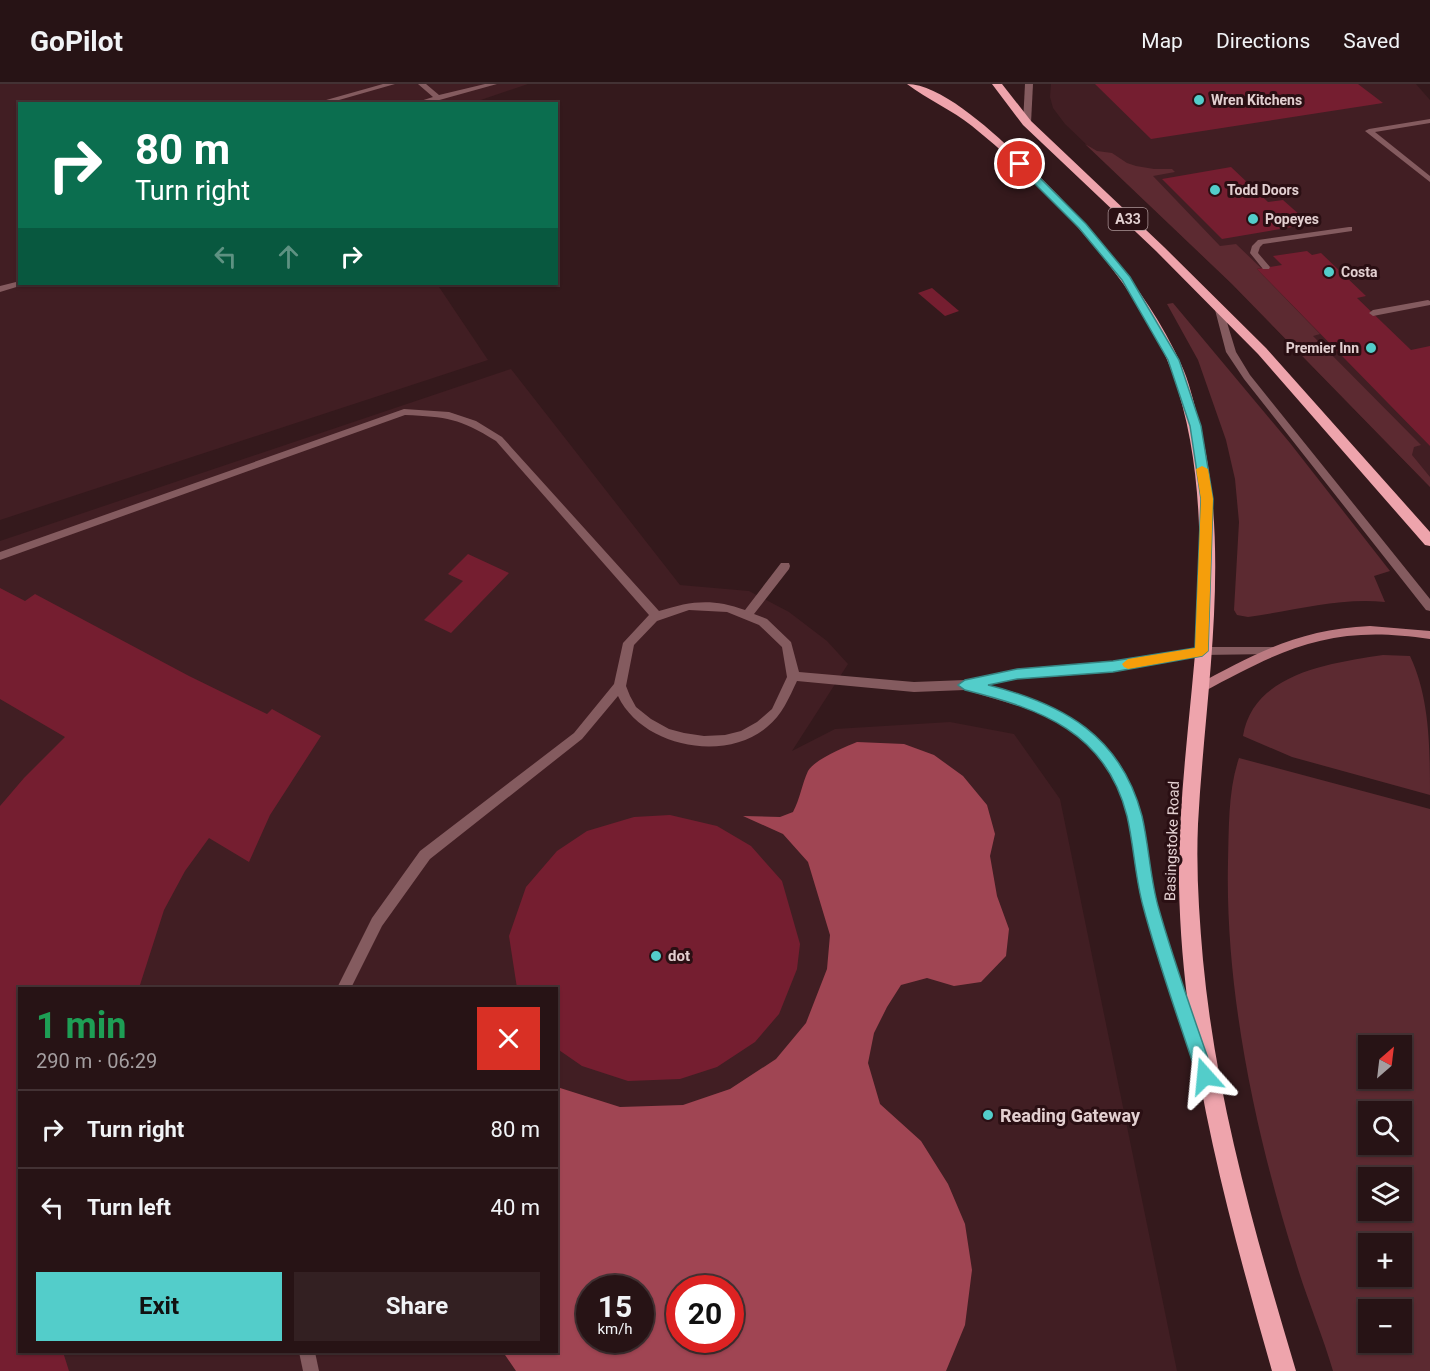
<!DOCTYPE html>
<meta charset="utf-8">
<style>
:root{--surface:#271315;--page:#332022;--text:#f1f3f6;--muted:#a49ea0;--line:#433234;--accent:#53cdca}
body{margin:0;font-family:Roboto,sans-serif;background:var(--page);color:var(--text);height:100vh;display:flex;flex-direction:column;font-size:22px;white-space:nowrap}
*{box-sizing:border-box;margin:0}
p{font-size:20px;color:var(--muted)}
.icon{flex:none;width:33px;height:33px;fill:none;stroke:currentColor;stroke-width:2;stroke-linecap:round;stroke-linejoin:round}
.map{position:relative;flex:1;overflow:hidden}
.side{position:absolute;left:18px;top:903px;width:540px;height:366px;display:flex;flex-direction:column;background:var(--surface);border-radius:0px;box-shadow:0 2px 4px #0004,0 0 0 2px var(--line)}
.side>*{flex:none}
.hud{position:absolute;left:18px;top:18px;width:540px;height:183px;border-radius:0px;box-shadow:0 2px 4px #0004,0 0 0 2px var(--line);background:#0b6e4f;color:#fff;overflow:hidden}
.needle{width:39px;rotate:28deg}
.buttons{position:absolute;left:1358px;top:951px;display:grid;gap:12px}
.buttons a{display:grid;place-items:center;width:54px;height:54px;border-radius:0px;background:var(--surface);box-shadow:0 2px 4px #0004,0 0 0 2px var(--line);font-size:30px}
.speed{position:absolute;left:576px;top:1191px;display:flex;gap:12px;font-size:30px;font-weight:700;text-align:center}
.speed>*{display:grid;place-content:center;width:78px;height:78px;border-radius:50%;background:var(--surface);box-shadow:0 2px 4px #0004,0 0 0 2px var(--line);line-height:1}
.speed small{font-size:15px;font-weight:400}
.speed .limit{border:9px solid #d22;background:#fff;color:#111}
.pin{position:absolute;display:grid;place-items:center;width:51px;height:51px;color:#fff;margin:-26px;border:3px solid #fff;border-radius:50%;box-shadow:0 2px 6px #0007}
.me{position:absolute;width:66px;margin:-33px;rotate:342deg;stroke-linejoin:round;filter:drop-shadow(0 0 4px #0008)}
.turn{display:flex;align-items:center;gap:21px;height:126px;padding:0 18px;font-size:27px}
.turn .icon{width:78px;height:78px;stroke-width:2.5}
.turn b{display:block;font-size:42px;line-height:51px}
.lanes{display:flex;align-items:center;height:57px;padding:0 18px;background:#0003;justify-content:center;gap:30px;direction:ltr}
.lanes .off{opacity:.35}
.round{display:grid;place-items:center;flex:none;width:63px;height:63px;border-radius:0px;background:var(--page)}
.headline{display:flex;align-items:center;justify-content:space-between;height:102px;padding:0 18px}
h1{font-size:36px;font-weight:700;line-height:45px;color:#1e9e55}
.cta{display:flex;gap:12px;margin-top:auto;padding:12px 18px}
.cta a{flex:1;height:69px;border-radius:0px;background:var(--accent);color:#111;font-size:24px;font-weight:700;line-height:69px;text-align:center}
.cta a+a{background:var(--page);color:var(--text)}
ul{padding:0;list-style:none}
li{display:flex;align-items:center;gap:18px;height:78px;padding:0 18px;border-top:2px solid var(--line)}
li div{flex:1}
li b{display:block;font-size:22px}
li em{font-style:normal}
header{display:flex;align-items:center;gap:36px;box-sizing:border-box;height:84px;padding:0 30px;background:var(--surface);border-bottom:2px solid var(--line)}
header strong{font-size:28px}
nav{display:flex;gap:33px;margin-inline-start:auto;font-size:21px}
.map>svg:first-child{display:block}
.built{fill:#411e23;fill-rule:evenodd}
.green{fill:#5c2a31;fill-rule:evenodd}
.water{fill:#a04553;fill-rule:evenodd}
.building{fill:#751e30}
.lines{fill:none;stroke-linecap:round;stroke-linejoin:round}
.service{fill:#845b5f;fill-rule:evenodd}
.tertiary{fill:#845b5f;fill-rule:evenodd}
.secondary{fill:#bb7a81;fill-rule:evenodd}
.trunk{fill:#eea4ac;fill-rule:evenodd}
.route{fill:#53cdca;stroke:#368583;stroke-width:1.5}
.slow{fill:#f59e0b}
.poi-dot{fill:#53cdca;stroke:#2a0f13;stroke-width:2}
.labels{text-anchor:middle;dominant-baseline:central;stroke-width:6;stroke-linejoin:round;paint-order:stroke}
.far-poi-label{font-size:14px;font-weight:bold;fill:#e2cfd0;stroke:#2a0f13;text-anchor:start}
.shield{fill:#2a0f13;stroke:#ab9597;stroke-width:1.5}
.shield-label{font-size:14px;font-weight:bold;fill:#e2cfd0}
.street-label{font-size:15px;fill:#e2cfd0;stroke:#2a0f13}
.poi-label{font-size:15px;font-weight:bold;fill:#e2cfd0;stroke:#2a0f13;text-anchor:start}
.near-poi-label{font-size:18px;font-weight:bold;fill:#e2cfd0;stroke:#2a0f13;text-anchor:start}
</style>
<header>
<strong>GoPilot</strong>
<nav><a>Map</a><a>Directions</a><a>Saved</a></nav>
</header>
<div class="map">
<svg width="1430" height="1287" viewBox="0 0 1430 1287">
<rect width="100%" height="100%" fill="#34191c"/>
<g class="built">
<path d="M 0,0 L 528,0 L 469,20 L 20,20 L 20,200 L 437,200 L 488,276 L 0,436 Z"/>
<path d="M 1051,0 L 1416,0 L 1430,16 L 1430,403 L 1232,200 L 1065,40 L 1053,24 L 1050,13 Z"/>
<path d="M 511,285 L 680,501 L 749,507 L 789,528 L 827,557 L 848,580 L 792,667 L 835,645 L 950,638 L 1014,650 L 1060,715 L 1177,1287 L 0,1287 L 0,457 ZM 20,904 L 556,904 L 556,1268 L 20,1268 ZM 590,1204 L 640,1204 L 640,1256 L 590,1256 ZM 680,1204 L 730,1204 L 730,1256 L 680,1256 Z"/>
</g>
<g class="green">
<path d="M 1085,60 L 1097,67 L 1112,69 L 1127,79 L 1136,82 L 1154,85 L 1172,85 L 1175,88 L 1153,92 L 1220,162 L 1236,160 L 1261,184 L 1257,185 L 1320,250 L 1313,252 L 1421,361 L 1414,363 L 1412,371 L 1430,393 L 1430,403 L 1232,200 Z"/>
<path d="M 1173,219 L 1290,359 L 1390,487 L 1374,492 L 1385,518 C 1340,513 1293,527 1248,533 L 1237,531 L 1234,526 L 1239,438 L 1235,395 L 1226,356 L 1198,276 L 1167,220 Z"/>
<path d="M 1383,571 L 1410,572 C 1430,614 1430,666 1430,711 L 1292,673 L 1243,652 C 1253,589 1331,579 1383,571 Z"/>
<path d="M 1239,674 L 1430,725 L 1430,1287 L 1333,1287 C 1322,1249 1306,1213 1295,1175 C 1256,1052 1225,908 1228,778 C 1229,744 1228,706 1239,674 ZM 1368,962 L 1401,962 L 1401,994 L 1368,994 ZM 1368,1028 L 1401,1028 L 1401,1060 L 1368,1060 ZM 1368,1094 L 1401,1094 L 1401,1126 L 1368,1126 ZM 1368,1160 L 1401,1160 L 1401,1192 L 1368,1192 ZM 1368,1226 L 1401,1226 L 1401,1258 L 1368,1258 Z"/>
</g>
<path class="water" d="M 857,658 L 904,660 L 934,671 L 963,692 L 987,721 L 995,750 L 990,772 L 997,812 L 1009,845 L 1006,872 L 981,898 L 954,902 L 927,894 L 901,901 L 887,923 L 874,949 L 868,979 L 880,1020 L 921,1057 L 948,1100 L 965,1140 L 972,1186 L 965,1241 L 946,1287 L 516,1287 L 503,1268 L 556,1268 L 557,1003 L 620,1023 L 683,1021 L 730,1005 L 776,975 L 806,939 L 827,885 L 830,851 L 808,778 L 783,750 L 743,732 L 780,733 L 793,728 C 800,715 802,700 808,687 C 815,675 845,663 857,658 ZM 590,1204 L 640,1204 L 640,1256 L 590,1256 ZM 730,1204 L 730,1256 L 680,1256 L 680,1204 Z"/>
<g class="building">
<path d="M 1095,0 L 1358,0 L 1383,19 L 1151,55 Z"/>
<path d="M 1231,83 L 1268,118 L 1283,116 L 1310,140 L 1222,155 L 1162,95 Z"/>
<path d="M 1307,167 L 1312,171 L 1321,169 L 1366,212 L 1357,214 L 1411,266 L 1430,262 L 1430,362 L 1257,185 L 1282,181 L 1273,172 Z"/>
<path d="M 932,204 L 959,227 L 945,232 L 918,209 Z"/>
<path d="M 468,470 L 509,489 L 451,549 L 424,536 L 463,497 L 448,490 Z"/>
<path d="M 0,504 L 25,517 L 35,510 L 189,592 L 267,630 L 272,625 L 321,652 L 270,731 L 249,778 L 209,754 L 185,787 L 164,826 L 139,904 L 20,904 L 20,1268 L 63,1268 L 69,1287 L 0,1287 L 0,722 L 24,694 L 65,653 L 0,615 Z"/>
<path d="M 670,731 L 717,742 L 751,762 L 782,797 L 800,860 L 797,885 L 779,930 L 755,958 L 717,983 L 680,995 L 628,997 L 582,982 L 556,964 L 556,904 L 517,904 L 509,852 L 526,803 L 557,767 L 587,747 L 634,733 Z"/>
</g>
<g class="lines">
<g class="service">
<path d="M 383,0 L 395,0 L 325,20 L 312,20 Z"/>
<path d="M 418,0 L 426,0 L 439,11 L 485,0 L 497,0 L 425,20 L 411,20 L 433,13 Z"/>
<path d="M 1430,35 L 1430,39 L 1375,48 L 1430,92 L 1430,98 L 1365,47 L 1369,45 Z"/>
<path d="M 1349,143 L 1352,143 L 1352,147 L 1263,160 L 1260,163 L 1258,169 L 1270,183 L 1269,185 L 1263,185 L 1250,169 L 1252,162 L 1258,156 Z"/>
<path d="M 20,197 L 20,200 L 24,200 L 23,201 L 0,208 L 0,202 Z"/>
<path d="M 1428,216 L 1430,217 L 1430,221 L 1373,232 L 1369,229 L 1373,226 Z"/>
<path d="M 1218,219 L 1222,222 L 1236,268 L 1250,291 L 1430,515 L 1430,527 L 1426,526 L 1244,295 L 1226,268 L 1214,222 Z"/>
<path d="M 404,325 L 449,328 L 476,337 L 502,353 L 659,527 C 691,517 712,514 745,526 L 781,479 L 789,479 L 790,482 L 789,485 L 754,530 L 767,535 L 791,558 L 799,588 L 914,598 L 965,596 L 1017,585 L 1113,578 L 1202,563 L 1278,563 L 1280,566 L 1274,570 L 1202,571 L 1113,586 L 1017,595 L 985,601 C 1058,620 1122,650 1140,729 C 1147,759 1149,789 1156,819 C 1169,870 1189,920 1205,970 L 1203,975 L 1198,977 L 1193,975 L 1191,970 L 1143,821 L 1130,740 L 1124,714 L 1114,691 L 1100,670 L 1081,653 L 1060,639 L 1036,627 L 965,606 L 914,608 L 797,597 C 789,614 782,631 767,643 C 725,679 642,663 618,612 L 582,655 L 430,775 L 382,842 L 351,904 L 337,904 L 372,834 L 420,767 L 574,649 L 614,600 L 623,559 L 649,531 L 496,357 C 459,334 447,333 405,331 L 0,476 L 0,468 ZM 689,526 L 727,528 L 759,541 L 782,563 L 787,593 L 772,625 L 757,638 L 741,647 L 725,651 L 704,652 L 684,649 L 669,645 L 651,635 L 636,623 L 630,612 L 626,602 L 634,561 L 657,537 Z"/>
<path d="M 299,1268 L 315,1268 L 319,1287 L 303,1287 Z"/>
</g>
<path class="tertiary" d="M 1025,0 L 1033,0 L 1031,39 L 1027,41 L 1023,39 Z"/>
<path class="secondary" d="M 1370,542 L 1430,547 L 1430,555 C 1333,540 1286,563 1203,608 L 1195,608 L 1193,605 L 1195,602 C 1255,569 1300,545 1370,542 Z"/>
<g class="trunk">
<path d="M 907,0 C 947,0 1011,65 1039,92 C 1095,148 1148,208 1181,280 C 1189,297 1193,316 1198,334 C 1233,466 1205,606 1198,740 C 1196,786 1199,830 1203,876 C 1216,1016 1256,1153 1296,1287 L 1272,1287 C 1227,1129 1182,966 1179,801 C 1178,711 1192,622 1198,532 C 1202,450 1200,366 1172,288 C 1140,200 1044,100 972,42 C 952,26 927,15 907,0 Z"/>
<path d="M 992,0 L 1002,0 L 1031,37 L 1164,163 L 1266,264 L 1430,448 L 1430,462 L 1425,461 L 1258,270 L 1156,167 L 1023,41 Z"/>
</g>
</g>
<path class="route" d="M 1017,78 L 1024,78 L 1086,140 L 1130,193 L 1179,276 L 1201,342 L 1213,415 L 1208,567 L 1202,572 L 1113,588 L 1017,595 L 988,601 C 1064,620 1121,652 1142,732 C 1149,762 1150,793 1158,822 C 1174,879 1195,936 1214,992 L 1211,998 L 1205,1000 L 1199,998 L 1197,992 C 1179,936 1158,879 1143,822 C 1135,793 1134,762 1127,732 C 1106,648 1041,625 965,606 L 958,601 L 965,596 L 1017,585 L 1113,577 L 1195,564 L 1201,415 L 1190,342 L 1168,276 L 1122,196 L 1079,144 L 1017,82 Z"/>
<path class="slow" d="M 1202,382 L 1208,385 L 1213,415 L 1208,567 L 1202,572 L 1128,585 L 1124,583 L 1122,580 L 1128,575 L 1195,564 L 1201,415 L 1196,385 Z"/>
<g class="poi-dot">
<circle cx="1199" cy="16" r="6"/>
<circle cx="1215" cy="106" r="6"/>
<circle cx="1253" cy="135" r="6"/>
<circle cx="1329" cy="188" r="6"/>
<circle cx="1371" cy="264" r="6"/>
<circle cx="656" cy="872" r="6"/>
<circle cx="988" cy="1031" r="6"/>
</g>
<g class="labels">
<g class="far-poi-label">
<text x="1211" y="16">Wren Kitchens</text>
<text x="1227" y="106">Todd Doors</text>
<text x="1265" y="135">Popeyes</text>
<text x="1341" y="188">Costa</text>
<text x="1359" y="264" text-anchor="end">Premier Inn</text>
</g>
<rect class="shield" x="1108.5" y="124" width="39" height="22" rx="4.5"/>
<g class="shield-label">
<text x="1128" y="135">A33</text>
</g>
<g class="street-label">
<text transform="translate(1172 757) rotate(-88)">Basingstoke Road</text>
</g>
<g class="poi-label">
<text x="668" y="872">dot</text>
</g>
<g class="near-poi-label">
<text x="1000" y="1031">Reading Gateway</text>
</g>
</g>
</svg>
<div class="buttons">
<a><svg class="needle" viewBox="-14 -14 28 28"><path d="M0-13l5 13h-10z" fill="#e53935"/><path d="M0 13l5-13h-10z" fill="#a49ea0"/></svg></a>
<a><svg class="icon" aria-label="search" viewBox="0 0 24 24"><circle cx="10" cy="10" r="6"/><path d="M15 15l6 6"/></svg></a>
<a><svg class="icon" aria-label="layers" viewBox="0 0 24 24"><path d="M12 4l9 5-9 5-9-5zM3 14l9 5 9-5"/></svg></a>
<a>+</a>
<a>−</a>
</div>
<div class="speed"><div>15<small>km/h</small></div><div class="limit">20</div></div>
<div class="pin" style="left:1020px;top:80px;background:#d93025"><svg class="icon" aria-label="arrive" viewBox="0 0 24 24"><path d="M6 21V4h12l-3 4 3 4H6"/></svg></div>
<svg class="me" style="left:1205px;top:992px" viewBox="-20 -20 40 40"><path d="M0-17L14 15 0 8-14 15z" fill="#53cdca" stroke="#fff" stroke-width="4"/></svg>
<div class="hud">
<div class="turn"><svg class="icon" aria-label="right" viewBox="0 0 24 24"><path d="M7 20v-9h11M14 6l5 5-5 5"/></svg><div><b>80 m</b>Turn right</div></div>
<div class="lanes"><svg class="icon off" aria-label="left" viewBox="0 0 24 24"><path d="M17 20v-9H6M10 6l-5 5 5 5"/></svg><svg class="icon off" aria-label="ahead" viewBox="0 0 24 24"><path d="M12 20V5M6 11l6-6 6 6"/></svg><svg class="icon" aria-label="right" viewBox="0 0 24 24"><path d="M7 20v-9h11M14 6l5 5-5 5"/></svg></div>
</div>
<section class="side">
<div class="headline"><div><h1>1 min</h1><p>290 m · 06:29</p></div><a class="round" style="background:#d93025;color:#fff"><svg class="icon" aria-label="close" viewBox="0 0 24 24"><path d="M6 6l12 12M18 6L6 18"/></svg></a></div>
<ul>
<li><svg class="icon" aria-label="right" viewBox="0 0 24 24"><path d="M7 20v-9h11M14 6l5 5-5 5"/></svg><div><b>Turn right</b></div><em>80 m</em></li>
<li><svg class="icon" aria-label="left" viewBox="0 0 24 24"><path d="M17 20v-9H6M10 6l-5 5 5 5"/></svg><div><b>Turn left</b></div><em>40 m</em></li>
</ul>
<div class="cta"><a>Exit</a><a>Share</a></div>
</section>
</div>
